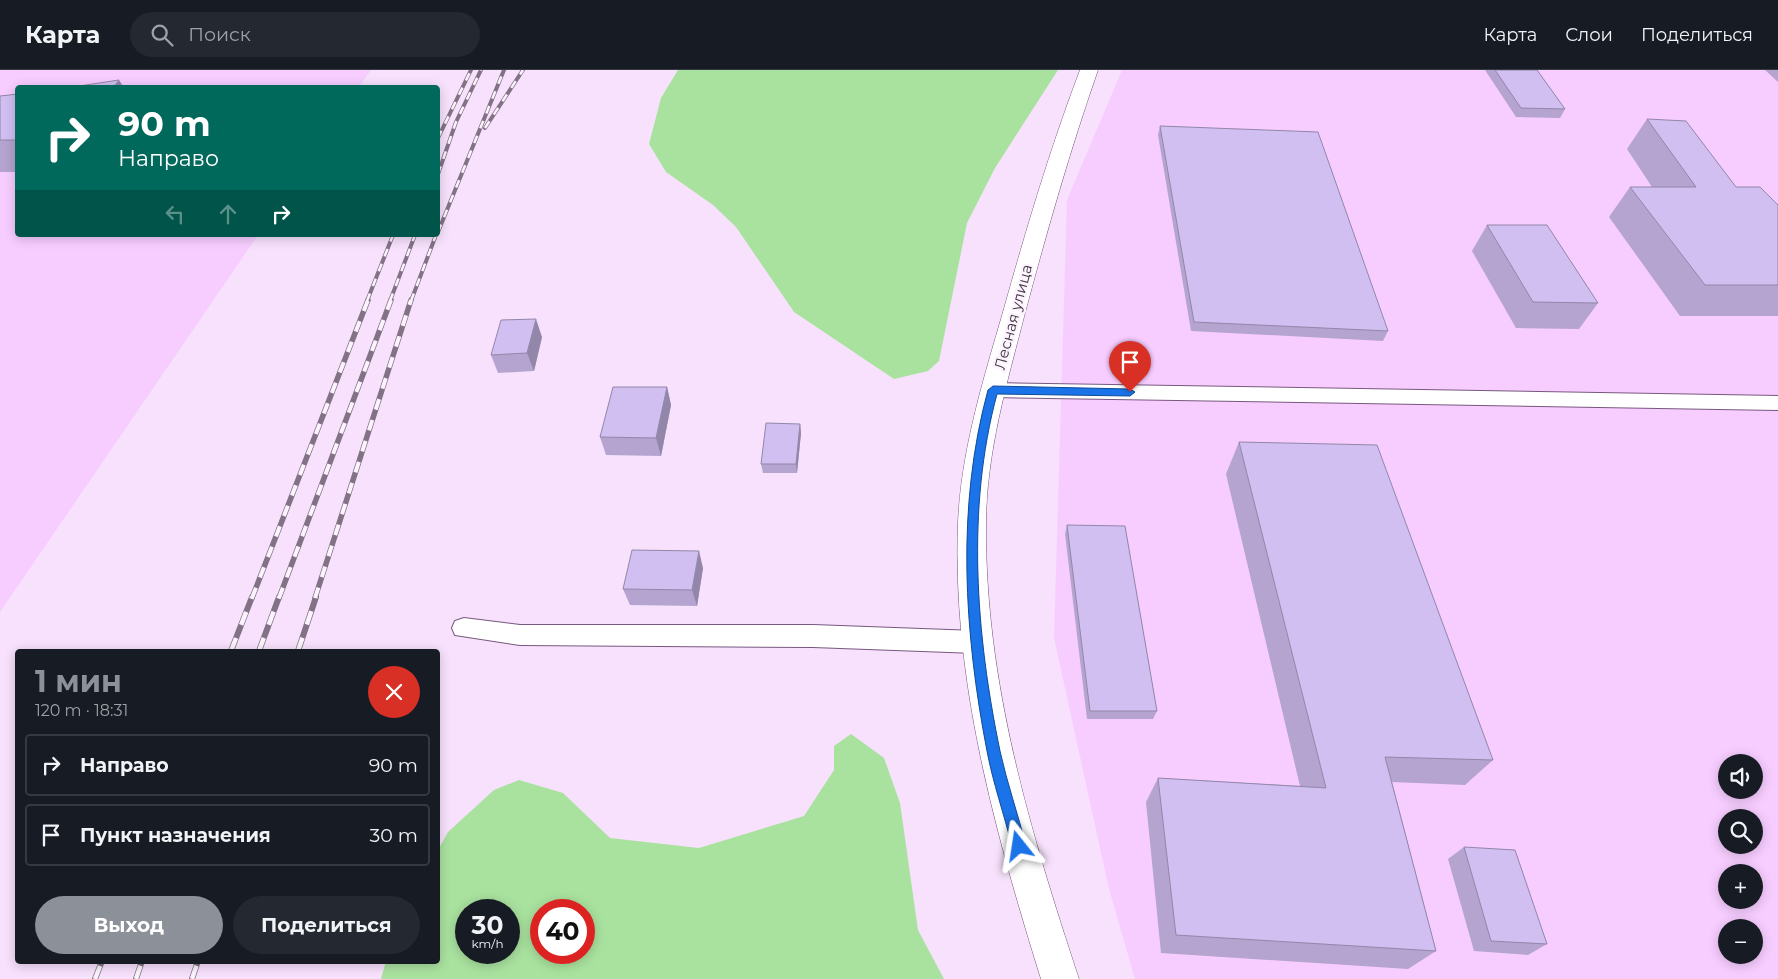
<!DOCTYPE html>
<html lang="ru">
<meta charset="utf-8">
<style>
:root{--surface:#171b24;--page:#242831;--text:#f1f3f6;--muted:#9ea1a6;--line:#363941;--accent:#8c9099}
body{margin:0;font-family:Montserrat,sans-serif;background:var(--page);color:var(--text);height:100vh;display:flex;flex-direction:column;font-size:19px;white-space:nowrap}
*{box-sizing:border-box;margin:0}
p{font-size:16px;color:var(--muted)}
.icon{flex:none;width:28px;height:28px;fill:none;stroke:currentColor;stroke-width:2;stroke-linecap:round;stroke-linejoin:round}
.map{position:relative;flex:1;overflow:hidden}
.drawer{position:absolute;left:15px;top:579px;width:425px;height:315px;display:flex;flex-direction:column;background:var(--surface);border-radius:5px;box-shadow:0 2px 12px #0003}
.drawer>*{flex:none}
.banner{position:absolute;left:15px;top:15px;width:425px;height:152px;border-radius:5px;box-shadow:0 2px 12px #0003;background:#00695c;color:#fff;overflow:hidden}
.tools{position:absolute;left:1718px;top:684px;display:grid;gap:10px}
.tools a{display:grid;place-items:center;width:45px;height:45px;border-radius:50%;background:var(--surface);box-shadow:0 2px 12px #0003;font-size:25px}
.speed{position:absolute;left:455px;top:829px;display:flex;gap:10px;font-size:25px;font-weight:700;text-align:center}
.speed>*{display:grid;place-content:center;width:65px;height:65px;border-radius:50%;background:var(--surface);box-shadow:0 2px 12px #0003;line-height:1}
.speed small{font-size:12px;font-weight:400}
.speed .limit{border:8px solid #d22;background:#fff;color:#111}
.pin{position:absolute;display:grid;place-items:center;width:42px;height:42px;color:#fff;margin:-51px -21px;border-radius:50% 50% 50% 0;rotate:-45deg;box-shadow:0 0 5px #0007}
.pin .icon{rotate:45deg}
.me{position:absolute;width:55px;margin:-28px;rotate:345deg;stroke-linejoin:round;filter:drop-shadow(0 0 4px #0008)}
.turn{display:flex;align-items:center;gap:18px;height:105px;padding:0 20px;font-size:22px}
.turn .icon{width:65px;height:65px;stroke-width:2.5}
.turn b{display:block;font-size:35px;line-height:42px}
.lanes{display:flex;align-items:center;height:48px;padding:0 20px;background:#0003;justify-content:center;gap:25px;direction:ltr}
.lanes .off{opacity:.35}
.round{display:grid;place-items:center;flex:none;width:52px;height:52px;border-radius:26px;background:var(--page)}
.head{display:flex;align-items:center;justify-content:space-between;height:85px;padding:0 20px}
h1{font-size:30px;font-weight:700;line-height:38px;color:var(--accent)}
.primary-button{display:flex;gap:10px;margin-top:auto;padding:10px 20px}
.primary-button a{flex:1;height:58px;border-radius:30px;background:var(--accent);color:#fff;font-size:20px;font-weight:700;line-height:58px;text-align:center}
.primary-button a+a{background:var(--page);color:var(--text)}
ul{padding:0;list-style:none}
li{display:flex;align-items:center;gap:15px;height:62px;margin:0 10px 8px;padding:0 10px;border:2px solid var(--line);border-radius:5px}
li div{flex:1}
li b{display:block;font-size:19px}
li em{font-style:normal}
header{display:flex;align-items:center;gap:30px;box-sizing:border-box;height:70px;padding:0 25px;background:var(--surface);border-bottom:1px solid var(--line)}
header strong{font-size:24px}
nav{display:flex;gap:28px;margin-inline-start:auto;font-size:18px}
.search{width:350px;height:45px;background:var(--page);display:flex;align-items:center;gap:12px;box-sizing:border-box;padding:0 18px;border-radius:28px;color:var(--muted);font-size:19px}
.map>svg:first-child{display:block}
.built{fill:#f7cdff;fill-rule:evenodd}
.green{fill:#a9e29f;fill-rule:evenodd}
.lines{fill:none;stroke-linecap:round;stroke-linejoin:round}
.service-casing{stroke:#78587e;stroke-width:2}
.tertiary-casing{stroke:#78587e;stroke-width:1}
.service{fill:#fff;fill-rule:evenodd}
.tertiary{fill:#fff;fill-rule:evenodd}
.rail-far2-casing{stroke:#837286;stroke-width:4}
.rail-far1-casing{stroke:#837286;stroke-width:5.5}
.rail-casing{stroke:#837286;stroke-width:6}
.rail-far2{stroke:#fcf4fd;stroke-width:2.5;stroke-dasharray:8;stroke-linecap:butt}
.rail-far1{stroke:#fcf4fd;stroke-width:4;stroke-dasharray:11;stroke-linecap:butt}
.rail{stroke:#fcf4fd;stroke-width:4.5;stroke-dasharray:14;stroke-linecap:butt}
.wall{fill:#b4a4cf}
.shaded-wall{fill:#9286a9}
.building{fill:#d1bff1;stroke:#9286a9}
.route{fill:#1a73e8;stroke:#114b97}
.labels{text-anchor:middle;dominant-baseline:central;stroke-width:5;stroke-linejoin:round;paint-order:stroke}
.street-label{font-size:15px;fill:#3f3142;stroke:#fcf4fd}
</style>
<header>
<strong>Карта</strong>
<div class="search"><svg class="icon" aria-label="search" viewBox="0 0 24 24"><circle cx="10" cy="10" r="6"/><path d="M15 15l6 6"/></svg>Поиск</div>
<nav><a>Карта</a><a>Слои</a><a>Поделиться</a></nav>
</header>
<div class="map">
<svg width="1778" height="909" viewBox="0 0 1778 909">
<rect width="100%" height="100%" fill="#f7e1fc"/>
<g class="built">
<path d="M 0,0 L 371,0 L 359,17 L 18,18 L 18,165 L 258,165 L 0,542 Z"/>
<path d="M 1122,0 L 1778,0 L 1778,909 L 1135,909 L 1109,819 L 1054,568 L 1067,130 ZM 1726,692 L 1754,692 L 1754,720 L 1726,720 ZM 1726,748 L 1754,748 L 1754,775 L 1726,775 ZM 1726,802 L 1754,802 L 1754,830 L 1726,830 ZM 1726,858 L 1754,858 L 1754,885 L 1726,885 Z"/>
</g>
<g class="green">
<path d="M 678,0 L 1058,0 L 995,98 L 967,153 L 939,291 L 928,301 L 894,309 L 794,242 L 736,157 L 713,135 L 666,102 L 649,74 L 661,28 Z"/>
<path d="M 851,664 L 884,688 L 900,733 L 918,860 L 944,909 L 381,909 L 386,891 L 438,891 L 438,780 L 448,762 L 494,720 L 519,710 L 563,723 L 610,768 L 699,778 L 804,746 L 834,700 L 834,676 ZM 466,840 L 509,840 L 509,882 L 466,882 ZM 541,840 L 584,840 L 584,882 L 541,882 Z"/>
</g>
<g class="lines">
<defs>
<g id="service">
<path d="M 993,313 L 1778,326 L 1778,340 L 993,327 L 986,325 L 983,320 L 986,315 Z"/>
<path d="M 464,548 L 520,555 L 813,555 L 976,561 L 985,565 L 988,572 L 985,579 L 976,583 L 813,577 L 520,575 L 455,565 L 452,558 L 455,551 Z"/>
</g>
<path id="tertiary" d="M 1080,0 L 1098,0 C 1070,80 1047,161 1025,243 C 1007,313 986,383 986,455 C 985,612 1030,761 1079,909 L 1041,909 C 995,761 952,609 958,453 C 961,381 983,311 1003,242 C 1026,160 1050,79 1080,0 Z"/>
</defs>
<use href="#service" class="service-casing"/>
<use href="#tertiary" class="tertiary-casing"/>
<use href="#service" class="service"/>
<use href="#tertiary" class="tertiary"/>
<defs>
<g id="rail-far2">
<path d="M 485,58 L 523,0"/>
<path d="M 438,68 L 471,0"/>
<path d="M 438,104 L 456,52 L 481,0"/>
<path d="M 438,162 L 504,0"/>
<path d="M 367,231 L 393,165"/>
<path d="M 390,231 L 415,165"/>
<path d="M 411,231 L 436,165"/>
</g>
<g id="rail-far1">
<path d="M 252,528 L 368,230"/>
<path d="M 279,528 L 391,230"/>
<path d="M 315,528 L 411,230"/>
</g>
<g id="rail">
<path d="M 231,581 L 252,527"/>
<path d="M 259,581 L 279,527"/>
<path d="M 298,581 L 316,527"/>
<path d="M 95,909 L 102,891"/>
<path d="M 136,909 L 142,891"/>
<path d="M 192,909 L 198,891"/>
</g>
</defs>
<use href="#rail-far2" class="rail-far2-casing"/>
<use href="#rail-far1" class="rail-far1-casing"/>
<use href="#rail" class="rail-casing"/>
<use href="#rail-far2" class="rail-far2"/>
<use href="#rail-far1" class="rail-far1"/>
<use href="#rail" class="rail"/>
</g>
<g class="wall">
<path d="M 1485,0 L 1537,0 L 1565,39 L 1560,48 L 1516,47 Z"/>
<path d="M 1765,0 L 1778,0 L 1778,12 Z"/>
<path d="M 18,24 L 18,102 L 0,102 L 0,26 Z"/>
<path d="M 1647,49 L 1736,117 L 1778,135 L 1778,246 L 1680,246 L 1609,147 L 1630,117 L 1652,117 L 1627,79 Z"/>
<path d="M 1160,56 L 1388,261 L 1383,271 L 1191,261 L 1158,65 Z"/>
<path d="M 1487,155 L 1598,233 L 1579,259 L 1516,258 L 1472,181 Z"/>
<path d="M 542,267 L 534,301 L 498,303 L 491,285 Z"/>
<path d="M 667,317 L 671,335 L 661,386 L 606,385 L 600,367 Z"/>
<path d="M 800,354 L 801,363 L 797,403 L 763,403 L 761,394 Z"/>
<path d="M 1239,372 L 1493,690 L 1465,715 L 1392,712 L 1436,881 L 1408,899 L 1161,883 L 1146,732 L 1158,708 L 1300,716 L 1226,404 Z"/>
<path d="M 1067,455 L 1157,641 L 1153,649 L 1087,649 L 1065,464 Z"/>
<path d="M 703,498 L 697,536 L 630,535 L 623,519 Z"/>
<path d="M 1464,777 L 1547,874 L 1528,885 L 1474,881 L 1448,789 Z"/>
</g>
<g class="shaded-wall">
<path d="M 119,10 L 124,18 L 113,18 Z"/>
<path d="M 536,249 L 542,267 L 534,301 L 527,283 Z"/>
<path d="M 667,317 L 671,335 L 661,386 L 656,368 Z"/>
<path d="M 800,354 L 801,363 L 797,403 L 796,394 Z"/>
<path d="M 699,481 L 703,498 L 697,536 L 692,520 Z"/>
</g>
<g class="building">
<path d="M 1495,0 L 1537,0 L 1565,39 L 1521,38 Z"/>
<path d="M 119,10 L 113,18 L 66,18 Z"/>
<path d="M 18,24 L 18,70 L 0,70 L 0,26 Z"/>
<path d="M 1647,49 L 1686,51 L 1736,117 L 1760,117 L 1778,135 L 1778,215 L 1705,215 L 1630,117 L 1696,117 Z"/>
<path d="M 1160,56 L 1318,62 L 1388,261 L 1194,252 Z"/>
<path d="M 1487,155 L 1547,155 L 1598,233 L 1533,232 Z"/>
<path d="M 536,249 L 527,283 L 491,285 L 501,250 Z"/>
<path d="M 613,317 L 667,317 L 656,368 L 600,367 Z"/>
<path d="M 766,353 L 800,354 L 796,394 L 761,394 Z"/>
<path d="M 1239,372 L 1377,375 L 1493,690 L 1385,687 L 1436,881 L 1176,865 L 1158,708 L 1326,718 Z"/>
<path d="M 1067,455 L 1125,456 L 1157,641 L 1090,641 Z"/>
<path d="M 632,480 L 699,481 L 692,520 L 623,519 Z"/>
<path d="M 1464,777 L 1515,780 L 1547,874 L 1491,871 Z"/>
</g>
<path class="route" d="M 993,316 L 1130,319 L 1135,322 L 1130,326 L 997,324 C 966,439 976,565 1000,681 C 1007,713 1018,744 1026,776 L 1024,781 L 1019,783 L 1014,781 L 1012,776 C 1004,744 993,713 987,681 C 964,562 956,437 988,320 Z"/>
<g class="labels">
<g class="street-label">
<text transform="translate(1013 247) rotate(-75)">Лесная улица</text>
</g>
</g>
</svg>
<div class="tools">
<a><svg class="icon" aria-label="sound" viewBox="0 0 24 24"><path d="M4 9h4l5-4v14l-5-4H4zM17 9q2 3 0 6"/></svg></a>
<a><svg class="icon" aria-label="search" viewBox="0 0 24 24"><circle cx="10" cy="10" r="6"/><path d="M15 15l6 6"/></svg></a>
<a>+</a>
<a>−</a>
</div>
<div class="speed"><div>30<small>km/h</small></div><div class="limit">40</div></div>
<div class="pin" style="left:1130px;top:322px;background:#d93025"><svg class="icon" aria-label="arrive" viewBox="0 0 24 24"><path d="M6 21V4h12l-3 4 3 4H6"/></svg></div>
<svg class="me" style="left:1019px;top:776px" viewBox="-20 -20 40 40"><path d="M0-17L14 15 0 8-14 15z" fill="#1a73e8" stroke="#fff" stroke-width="4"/></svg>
<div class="banner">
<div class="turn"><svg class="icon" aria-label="right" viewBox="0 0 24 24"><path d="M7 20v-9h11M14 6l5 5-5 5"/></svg><div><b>90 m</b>Направо</div></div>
<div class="lanes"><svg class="icon off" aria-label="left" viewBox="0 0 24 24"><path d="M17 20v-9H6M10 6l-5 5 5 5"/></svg><svg class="icon off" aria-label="ahead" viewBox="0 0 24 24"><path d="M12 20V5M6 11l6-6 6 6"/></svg><svg class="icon" aria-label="right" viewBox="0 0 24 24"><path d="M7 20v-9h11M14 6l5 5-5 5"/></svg></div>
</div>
<section class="drawer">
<div class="head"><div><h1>1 мин</h1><p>120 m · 18:31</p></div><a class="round" style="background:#d93025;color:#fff"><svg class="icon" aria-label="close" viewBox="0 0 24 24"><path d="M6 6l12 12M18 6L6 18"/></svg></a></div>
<ul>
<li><svg class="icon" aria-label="right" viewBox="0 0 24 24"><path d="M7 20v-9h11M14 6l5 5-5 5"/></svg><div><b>Направо</b></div><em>90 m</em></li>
<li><svg class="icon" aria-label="arrive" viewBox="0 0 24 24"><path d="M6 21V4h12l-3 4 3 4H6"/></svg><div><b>Пункт назначения</b></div><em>30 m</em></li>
</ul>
<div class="primary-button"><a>Выход</a><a>Поделиться</a></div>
</section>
</div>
